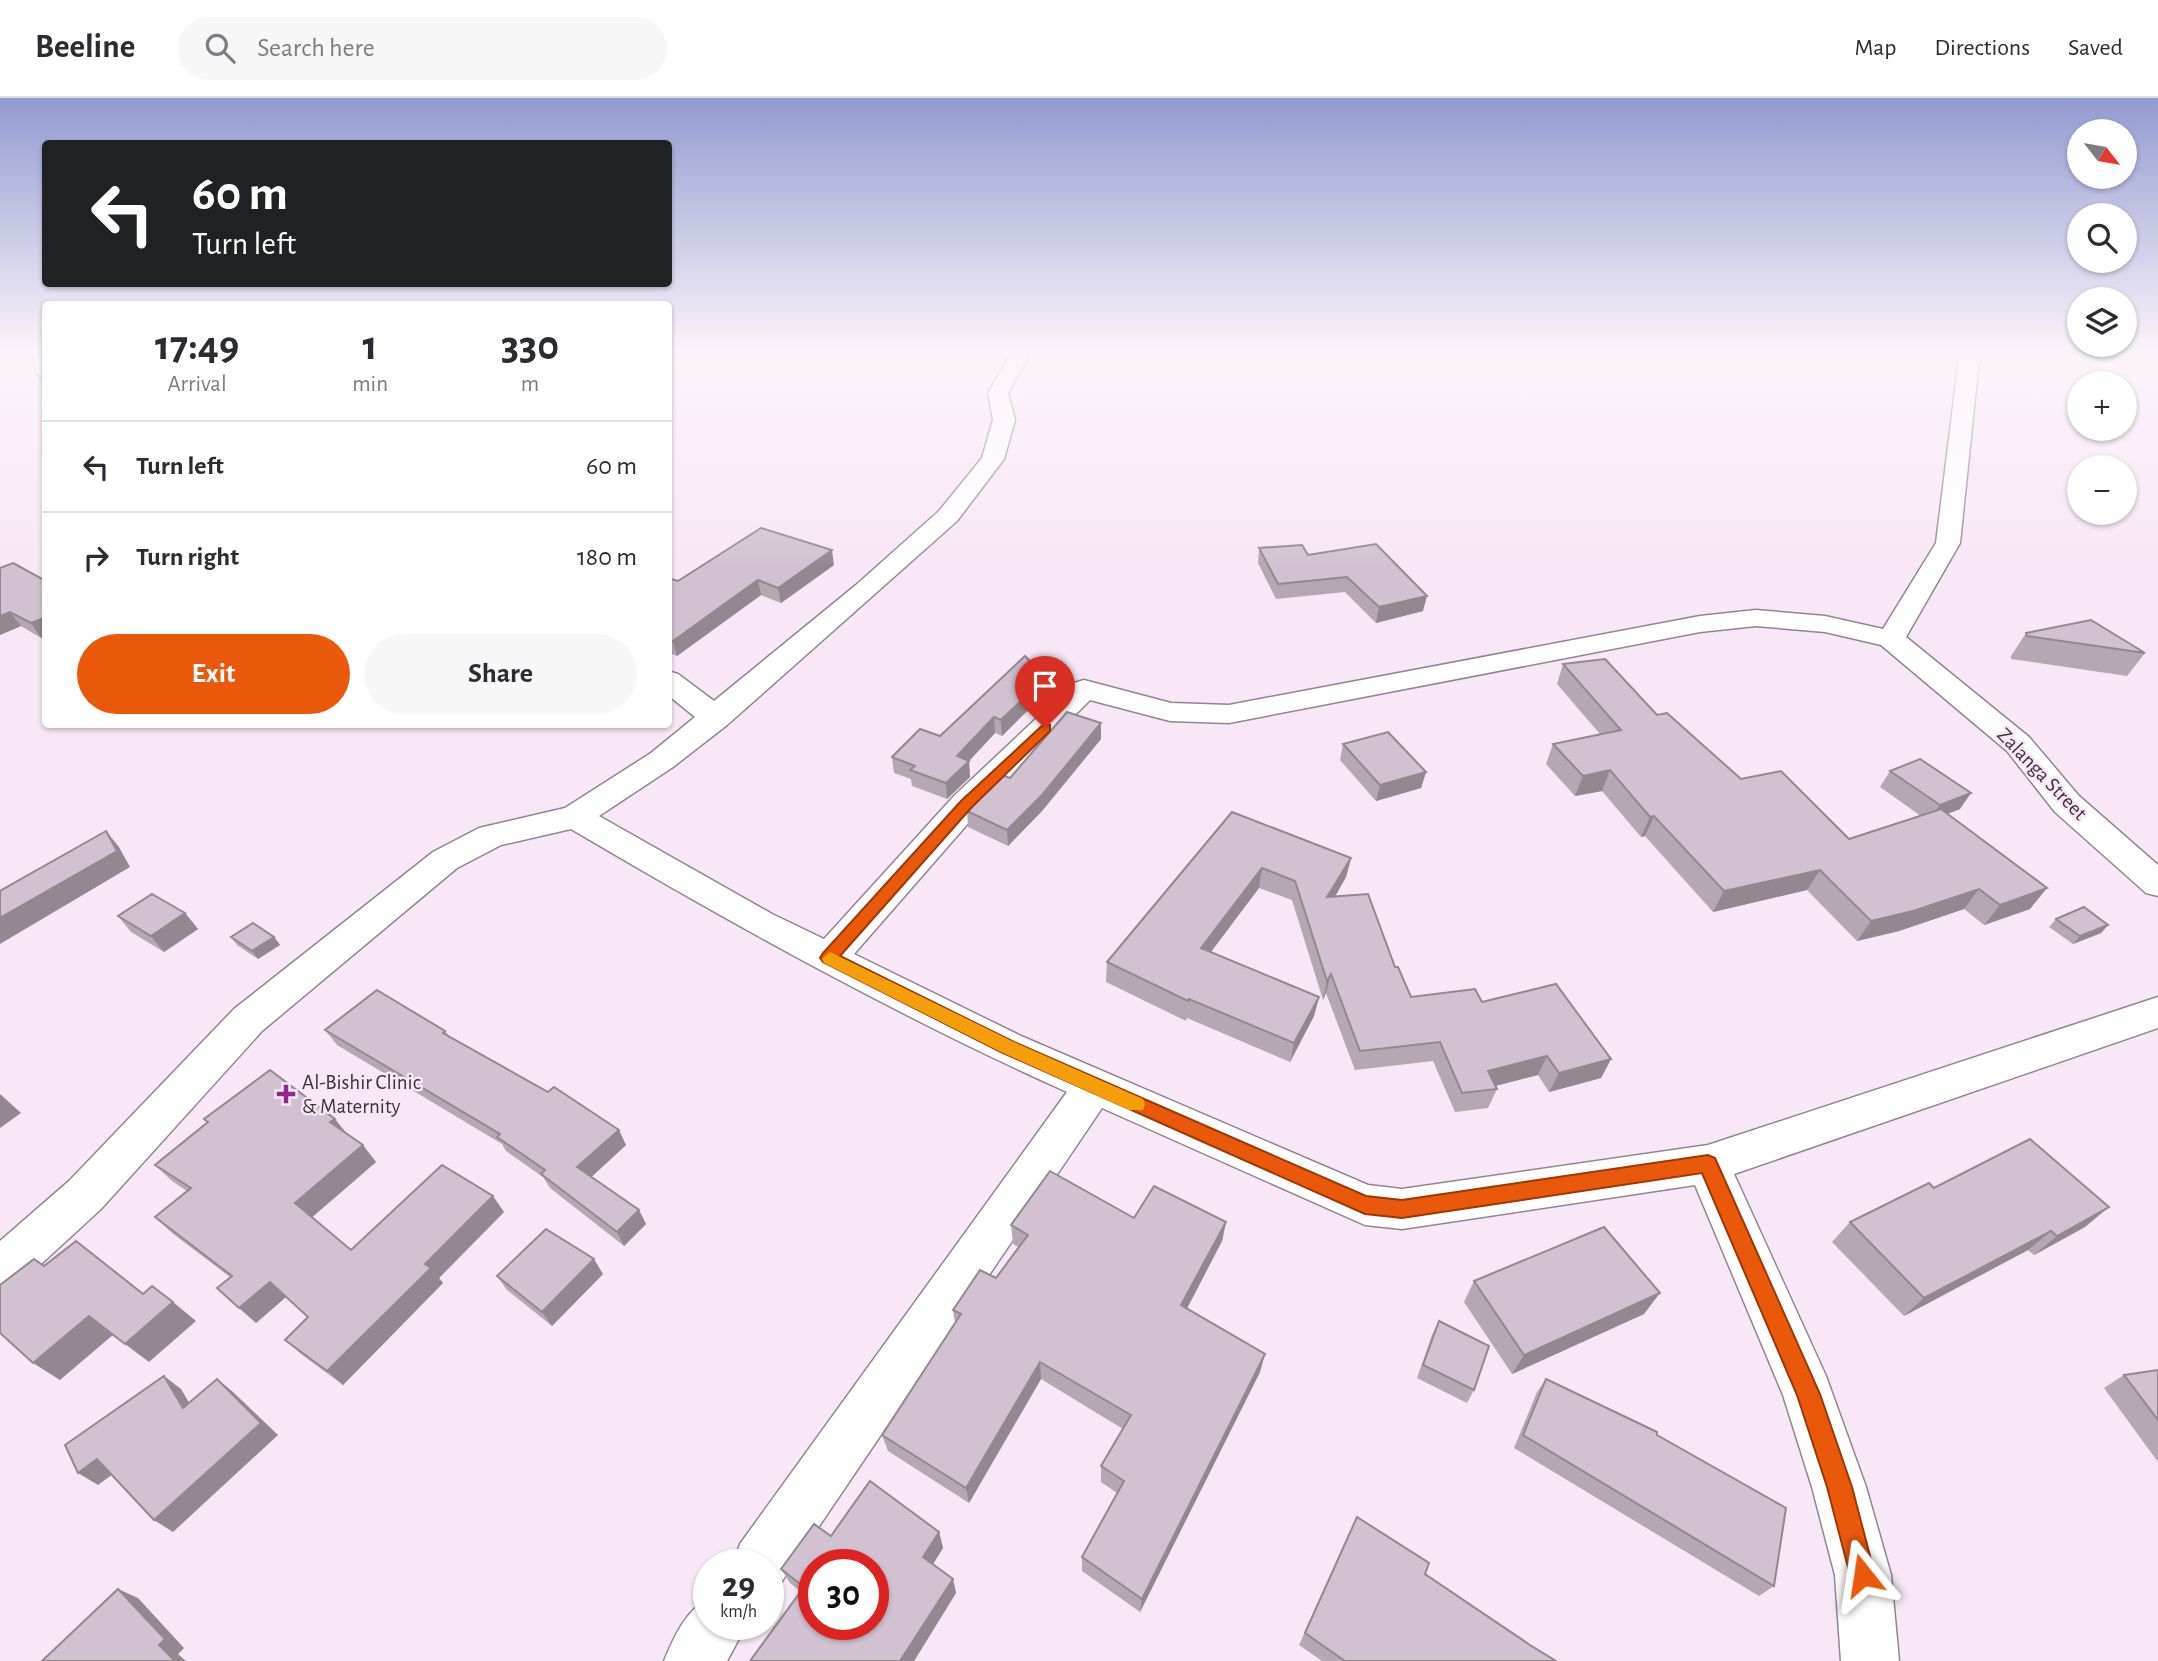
<!DOCTYPE html>
<meta charset="utf-8">
<style>
:root{--surface:#fff;--page:#f7f7f7;--text:#2b2b33;--muted:#7c7c81;--line:#e1e1e2;--accent:#ea580c}
body{margin:0;font-family:"Alegreya Sans",sans-serif;background:var(--page);color:var(--text);height:100vh;display:flex;flex-direction:column;font-size:26px;white-space:nowrap}
*{box-sizing:border-box;margin:0}
p{font-size:23px;color:var(--muted)}
.icon{flex:none;width:38px;height:38px;fill:none;stroke:currentColor;stroke-width:2;stroke-linecap:round;stroke-linejoin:round}
.map{position:relative;flex:1;overflow:hidden}
.side{position:absolute;left:42px;top:203px;width:630px;height:427px;display:flex;flex-direction:column;background:var(--surface);border-radius:7px;box-shadow:0 2px 5px #0004}
.side>*{flex:none}
.top-card{position:absolute;left:42px;top:42px;width:630px;height:147px;border-radius:7px;box-shadow:0 2px 5px #0004;background:#202124;color:#fff;overflow:hidden}
.needle{width:46px;rotate:121deg}
.tools{position:absolute;left:2067px;top:21px;display:grid;gap:14px}
.tools a{display:grid;place-items:center;width:70px;height:70px;border-radius:50%;background:var(--surface);box-shadow:0 2px 5px #0004;font-size:35px}
.speed{position:absolute;left:693px;top:1451px;display:flex;gap:14px;font-size:35px;font-weight:700;text-align:center}
.speed>*{display:grid;place-content:center;width:91px;height:91px;border-radius:50%;background:var(--surface);box-shadow:0 2px 5px #0004;line-height:1}
.speed small{font-size:18px;font-weight:400}
.speed .limit{border:10px solid #d22;background:#fff;color:#111}
.pin{position:absolute;display:grid;place-items:center;width:60px;height:60px;color:#fff;margin:-72px -30px;border-radius:50% 50% 50% 0;rotate:-45deg;box-shadow:0 0 7px #0007}
.pin .icon{rotate:45deg}
.me{position:absolute;width:77px;margin:-38px;rotate:345deg;stroke-linejoin:round;filter:drop-shadow(0 0 5px #0008)}
.turn{display:flex;align-items:center;gap:24px;height:147px;padding:0 35px;font-size:32px}
.turn .icon{width:91px;height:91px;stroke-width:2.5}
.turn b{display:block;font-size:49px;line-height:60px}
.eta{display:flex;justify-content:space-evenly;align-items:center;height:119px;text-align:center}
.eta b{font-size:42px;font-weight:700;line-height:49px}
.button{display:flex;gap:14px;margin-top:auto;padding:14px 35px}
.button a{flex:1;height:80px;border-radius:42px;background:var(--accent);color:#fff;font-size:28px;font-weight:700;line-height:80px;text-align:center}
.button a+a{background:var(--page);color:var(--text)}
ul{padding:0;list-style:none}
li{display:flex;align-items:center;gap:21px;height:91px;padding:0 35px;border-top:2px solid var(--line)}
li div{flex:1}
li b{display:block;font-size:26px}
li em{font-style:normal}
header{display:flex;align-items:center;gap:42px;box-sizing:border-box;height:98px;padding:0 35px;background:var(--surface);border-bottom:2px solid var(--line)}
header strong{font-size:33px}
nav{display:flex;gap:38px;margin-inline-start:auto;font-size:24px}
.search{width:490px;height:63px;background:var(--page);display:flex;align-items:center;gap:18px;box-sizing:border-box;padding:0 24px;border-radius:38px;color:var(--muted);font-size:26px}
.map>svg:first-child{display:block}
.lines{fill:none;stroke-linecap:round;stroke-linejoin:round}
.minor-casing{stroke:#948492;stroke-width:3}
.minor{fill:#fff;fill-rule:evenodd}
.wall{fill:#b5a7b4}
.shaded-wall{fill:#938892}
.building{fill:#d2c2d1;stroke:#938892;stroke-width:2;fill-rule:evenodd}
.route{fill:#ea580c;stroke:#983908;stroke-width:2}
.slow{fill:#f59e0b}
.poi-dot{fill:#8f288d;stroke:#f8e7f6;stroke-width:2.5}
.labels{text-anchor:middle;dominant-baseline:central;stroke-width:5;stroke-linejoin:round;paint-order:stroke}
.street-label{font-size:21px;fill:#3b343a;stroke:#f8e7f6}
.poi-label{font-size:21px;fill:#3b343a;stroke:#f8e7f6;text-anchor:start}
</style>
<header>
<strong>Beeline</strong>
<div class="search"><svg class="icon" aria-label="search" viewBox="0 0 24 24"><circle cx="10" cy="10" r="6"/><path d="M15 15l6 6"/></svg>Search here</div>
<nav><a>Map</a><a>Directions</a><a>Saved</a></nav>
</header>
<div class="map">
<svg width="2158" height="1563" viewBox="0 0 2158 1563">
<rect width="100%" height="100%" fill="#f8e7f6"/>
<g class="lines">
<defs>
<g id="minor">
<path d="M 32,252 L 46,252 L 46,281 L 36,275 Z"/>
<path d="M 1013,252 L 1032,252 L 1008,295 L 1015,322 L 1004,361 L 957,423 L 727,627 L 673,669 L 599,718 L 772,816 L 824,841 L 954,698 L 1074,585 L 1084,582 L 1171,605 L 1229,607 L 1700,518 L 1756,512 L 1825,518 L 1883,531 L 1936,445 L 1960,252 L 1980,252 L 1960,445 L 1906,539 L 2029,639 L 2079,698 L 2158,767 L 2158,798 L 2146,795 L 2055,714 L 2007,653 L 1881,547 L 1825,534 L 1756,528 L 1700,534 L 1229,625 L 1170,623 L 1090,602 L 978,714 L 854,856 L 1021,938 L 1368,1087 L 1402,1091 L 1708,1047 L 2158,899 L 2158,930 L 1734,1076 L 1826,1278 L 1866,1389 L 1891,1477 L 1899,1563 L 1841,1563 L 1835,1477 L 1812,1389 L 1783,1297 L 1695,1087 L 1402,1131 L 1365,1127 L 1102,1010 L 780,1486 L 768,1490 L 768,1466 L 733,1466 L 740,1446 L 1067,994 C 896,917 732,826 571,731 L 501,747 L 457,770 L 262,933 L 101,1111 L 16,1189 L 0,1195 L 0,1143 L 69,1083 L 234,911 L 433,754 L 479,730 L 565,710 L 651,655 L 695,619 L 668,597 L 668,573 L 678,576 L 714,603 L 856,487 L 939,413 L 982,360 L 993,322 L 988,295 Z"/>
<path d="M 709,1501 L 709,1526 L 747,1526 L 727,1563 L 664,1563 C 673,1541 686,1511 709,1501 Z"/>
</g>
</defs>
<use href="#minor" class="minor-casing"/>
<use href="#minor" class="minor"/>
</g>
<g class="wall">
<path d="M 1259,450 L 1308,457 L 1423,513 L 1376,525 L 1345,494 L 1276,501 L 1258,465 Z"/>
<path d="M 834,467 L 781,505 L 761,497 L 677,558 L 668,555 L 668,480 L 678,483 Z"/>
<path d="M 0,470 L 41,540 L 21,528 L 0,537 Z"/>
<path d="M 2026,535 L 2145,555 L 2127,578 L 2011,561 L 2011,558 Z"/>
<path d="M 1563,566 L 1657,617 L 1741,681 L 1849,741 L 1921,718 L 1880,689 L 1890,673 L 1960,711 L 1947,716 L 2030,811 L 1984,827 L 1964,811 L 1899,833 L 1857,843 L 1807,792 L 1713,814 L 1645,738 L 1641,739 L 1602,693 L 1575,698 L 1546,666 L 1553,646 L 1600,636 L 1557,586 Z"/>
<path d="M 1039,572 L 1040,588 L 1028,600 L 1028,612 L 1002,638 L 995,635 L 969,663 L 970,679 L 947,701 L 912,688 L 911,681 L 894,675 L 892,659 L 940,638 Z"/>
<path d="M 1101,641 L 1042,713 L 1008,748 L 968,729 L 967,713 L 1010,680 Z"/>
<path d="M 1343,646 L 1426,674 L 1421,690 L 1376,703 L 1340,662 Z"/>
<path d="M 1232,714 L 1351,760 L 1346,779 L 1335,799 L 1395,869 L 1411,899 L 1482,904 L 1611,961 L 1601,980 L 1549,994 L 1538,977 L 1495,988 L 1497,991 L 1488,1010 L 1455,1014 L 1433,963 L 1355,972 L 1326,895 L 1323,902 L 1292,802 L 1259,790 L 1210,854 L 1319,899 L 1314,918 L 1290,964 L 1187,920 L 1186,923 L 1106,884 L 1107,864 Z"/>
<path d="M 185,815 L 198,831 L 164,854 L 131,834 L 118,818 Z"/>
<path d="M 2056,821 L 2108,827 L 2101,835 L 2073,846 L 2049,829 Z"/>
<path d="M 231,839 L 274,839 L 280,847 L 258,861 L 237,847 Z"/>
<path d="M 325,932 L 445,933 L 449,938 L 626,1047 L 591,1079 L 639,1112 L 646,1126 L 624,1148 L 550,1090 L 543,1079 L 506,1053 L 502,1046 L 337,947 Z"/>
<path d="M 204,1021 L 347,1036 L 376,1064 L 312,1119 L 351,1152 L 504,1114 L 439,1180 L 443,1185 L 343,1287 L 301,1256 L 285,1242 L 308,1220 L 286,1199 L 256,1225 L 230,1179 L 172,1135 L 155,1119 L 187,1093 L 172,1083 L 155,1067 L 207,1024 Z"/>
<path d="M 1934,1090 L 2085,1129 L 2034,1157 L 2028,1152 L 1904,1218 L 1832,1144 L 1850,1124 Z"/>
<path d="M 1134,1120 L 1226,1124 L 1222,1143 L 1187,1210 L 1260,1274 L 1140,1514 L 1082,1473 L 1082,1459 L 1117,1395 L 1101,1384 L 1101,1368 L 1123,1331 L 1041,1281 L 969,1405 L 888,1353 L 882,1337 L 955,1225 L 953,1212 L 996,1180 L 1018,1149 L 1013,1146 L 1011,1127 Z"/>
<path d="M 603,1176 L 552,1228 L 507,1192 L 497,1178 Z"/>
<path d="M 1474,1183 L 1644,1216 L 1512,1276 L 1464,1204 Z"/>
<path d="M 1439,1223 L 1474,1292 L 1467,1305 L 1417,1280 L 1432,1237 Z"/>
<path d="M 2158,1272 L 2158,1364 L 2104,1290 L 2124,1277 Z"/>
<path d="M 1546,1281 L 1657,1337 L 1774,1488 L 1759,1498 L 1514,1350 L 1537,1294 Z"/>
<path d="M 1357,1419 L 1425,1476 L 1530,1547 L 1556,1563 L 1322,1563 L 1299,1547 Z"/>
<path d="M 939,1434 L 943,1450 L 933,1466 L 953,1481 L 956,1495 L 914,1563 L 750,1563 L 800,1493 L 790,1485 L 781,1471 L 831,1438 Z"/>
</g>
<g class="shaded-wall">
<path d="M 832,452 L 834,467 L 781,505 L 778,490 Z"/>
<path d="M 758,482 L 761,497 L 677,558 L 673,543 Z"/>
<path d="M 1427,498 L 1423,513 L 1376,525 L 1379,509 Z"/>
<path d="M 10,514 L 21,528 L 0,537 L 0,518 Z"/>
<path d="M 46,519 L 46,538 L 41,540 L 31,525 Z"/>
<path d="M 1039,572 L 1040,588 L 1028,600 L 1028,612 L 1002,638 L 1001,622 L 1019,593 Z"/>
<path d="M 994,619 L 995,635 L 969,663 L 970,679 L 947,701 L 946,685 L 957,658 Z"/>
<path d="M 1101,625 L 1101,641 L 1042,713 L 1008,748 L 1007,732 Z"/>
<path d="M 1610,672 L 1602,693 L 1575,698 L 1583,678 Z"/>
<path d="M 1426,674 L 1421,690 L 1376,703 L 1380,687 Z"/>
<path d="M 1971,695 L 1960,711 L 1929,723 L 1940,707 Z"/>
<path d="M 1654,718 L 1645,738 L 1641,739 L 1650,719 Z"/>
<path d="M 106,733 L 119,749 L 130,769 L 0,846 L 0,820 Z"/>
<path d="M 1351,760 L 1346,779 L 1323,819 L 1327,799 Z"/>
<path d="M 1262,770 L 1259,790 L 1199,870 L 1201,850 Z"/>
<path d="M 1820,772 L 1807,792 L 1713,814 L 1724,793 Z"/>
<path d="M 2047,790 L 2030,811 L 1984,827 L 2000,807 Z"/>
<path d="M 1979,791 L 1964,811 L 1899,833 L 1857,843 L 1871,823 Z"/>
<path d="M 185,815 L 198,831 L 164,854 L 151,838 Z"/>
<path d="M 2108,827 L 2101,835 L 2073,846 L 2080,838 Z"/>
<path d="M 274,839 L 280,847 L 258,861 L 252,853 Z"/>
<path d="M 1331,876 L 1326,895 L 1323,902 L 1327,883 Z"/>
<path d="M 1319,899 L 1314,918 L 1290,964 L 1294,945 Z"/>
<path d="M 1547,958 L 1538,977 L 1480,992 L 1488,973 Z"/>
<path d="M 1611,961 L 1601,980 L 1549,994 L 1559,975 Z"/>
<path d="M 0,996 L 21,1015 L 0,1030 Z"/>
<path d="M 335,1021 L 348,1037 L 330,1024 Z"/>
<path d="M 619,1032 L 626,1047 L 586,1084 L 577,1069 Z"/>
<path d="M 363,1047 L 376,1064 L 310,1121 L 295,1105 Z"/>
<path d="M 493,1098 L 504,1114 L 439,1180 L 443,1185 L 343,1287 L 327,1273 L 425,1166 Z"/>
<path d="M 2109,1109 L 2085,1129 L 2034,1157 L 2057,1138 Z"/>
<path d="M 639,1112 L 646,1126 L 624,1148 L 617,1134 Z"/>
<path d="M 1226,1124 L 1222,1143 L 1179,1226 L 1181,1207 Z"/>
<path d="M 2051,1133 L 2028,1152 L 1904,1218 L 1924,1200 Z"/>
<path d="M 594,1161 L 603,1176 L 552,1228 L 542,1214 Z"/>
<path d="M 270,1184 L 286,1199 L 256,1225 L 239,1210 Z"/>
<path d="M 1660,1195 L 1644,1216 L 1512,1276 L 1524,1257 Z"/>
<path d="M 173,1204 L 196,1223 L 149,1264 L 125,1246 Z"/>
<path d="M 89,1218 L 114,1236 L 60,1282 L 33,1265 Z"/>
<path d="M 1265,1256 L 1260,1274 L 1140,1514 L 1142,1501 Z"/>
<path d="M 1040,1264 L 1041,1281 L 969,1405 L 966,1390 Z"/>
<path d="M 164,1278 L 181,1291 L 200,1323 L 183,1310 Z"/>
<path d="M 217,1281 L 233,1294 L 278,1337 L 173,1434 L 154,1422 Z"/>
<path d="M 97,1361 L 117,1373 L 98,1387 L 78,1375 Z"/>
<path d="M 939,1434 L 943,1450 L 928,1474 L 923,1459 Z"/>
<path d="M 953,1481 L 956,1495 L 914,1563 L 900,1563 Z"/>
<path d="M 118,1491 L 138,1500 L 184,1550 L 178,1556 L 186,1563 L 175,1563 L 159,1547 Z"/>
</g>
<g class="building">
<path d="M 761,430 L 832,452 L 778,490 L 758,482 L 673,543 L 668,541 L 668,480 L 678,483 Z"/>
<path d="M 1376,446 L 1427,498 L 1379,509 L 1347,479 L 1278,486 L 1259,450 L 1302,447 L 1308,457 Z"/>
<path d="M 13,465 L 46,483 L 46,519 L 31,525 L 10,514 L 0,518 L 0,470 Z"/>
<path d="M 2091,522 L 2145,555 L 2027,538 L 2026,535 Z"/>
<path d="M 1025,558 L 1039,572 L 1019,593 L 1028,596 L 1001,622 L 994,619 L 957,658 L 969,663 L 946,685 L 910,672 L 915,668 L 892,659 L 920,631 L 940,638 Z"/>
<path d="M 1605,561 L 1657,617 L 1667,615 L 1741,681 L 1781,673 L 1849,741 L 1941,711 L 2047,790 L 2000,807 L 1979,791 L 1913,813 L 1871,823 L 1820,772 L 1724,793 L 1654,718 L 1650,719 L 1610,672 L 1583,678 L 1553,646 L 1621,632 L 1563,566 Z"/>
<path d="M 1067,614 L 1101,625 L 1042,697 L 1007,732 L 967,713 L 1002,677 L 1010,680 Z"/>
<path d="M 1388,634 L 1426,674 L 1380,687 L 1343,646 Z"/>
<path d="M 1920,661 L 1971,695 L 1940,707 L 1890,673 Z"/>
<path d="M 1232,714 L 1351,760 L 1327,799 L 1368,796 L 1395,869 L 1398,869 L 1411,899 L 1475,891 L 1482,904 L 1556,886 L 1611,961 L 1559,975 L 1547,958 L 1488,973 L 1497,991 L 1462,995 L 1440,944 L 1360,953 L 1331,876 L 1327,883 L 1295,783 L 1262,770 L 1201,850 L 1319,899 L 1294,945 L 1189,901 L 1188,903 L 1107,864 Z"/>
<path d="M 106,733 L 117,753 L 0,820 L 0,793 Z"/>
<path d="M 152,796 L 185,815 L 151,838 L 118,818 Z"/>
<path d="M 2084,809 L 2108,827 L 2080,838 L 2056,821 Z"/>
<path d="M 253,825 L 274,839 L 252,853 L 231,839 Z"/>
<path d="M 377,892 L 445,933 L 443,935 L 548,994 L 554,989 L 619,1032 L 577,1069 L 639,1112 L 617,1134 L 541,1076 L 545,1072 L 497,1039 L 500,1036 L 325,932 Z"/>
<path d="M 270,972 L 335,1021 L 330,1024 L 363,1047 L 295,1105 L 351,1152 L 442,1067 L 493,1098 L 425,1166 L 431,1170 L 327,1273 L 285,1242 L 308,1219 L 270,1184 L 239,1210 L 217,1190 L 232,1178 L 155,1119 L 191,1090 L 155,1067 L 208,1024 L 204,1021 Z"/>
<path d="M 2030,1041 L 2109,1109 L 2057,1138 L 2051,1133 L 1924,1200 L 1850,1124 L 1929,1085 L 1934,1090 Z"/>
<path d="M 1050,1073 L 1134,1120 L 1154,1088 L 1226,1124 L 1181,1207 L 1265,1256 L 1142,1501 L 1082,1459 L 1124,1383 L 1101,1368 L 1131,1317 L 1040,1264 L 966,1390 L 882,1337 L 961,1216 L 953,1212 L 980,1172 L 996,1180 L 1028,1137 L 1011,1127 Z"/>
<path d="M 1604,1129 L 1660,1195 L 1524,1257 L 1474,1183 Z"/>
<path d="M 546,1131 L 594,1161 L 542,1214 L 497,1178 Z"/>
<path d="M 76,1143 L 143,1196 L 152,1188 L 173,1204 L 125,1246 L 89,1218 L 33,1265 L 0,1235 L 0,1187 L 34,1161 L 44,1168 Z"/>
<path d="M 1439,1223 L 1489,1248 L 1474,1292 L 1423,1267 Z"/>
<path d="M 2158,1272 L 2158,1322 L 2124,1277 Z"/>
<path d="M 164,1278 L 183,1310 L 217,1281 L 261,1325 L 154,1422 L 97,1361 L 78,1375 L 65,1347 Z"/>
<path d="M 1546,1281 L 1657,1334 L 1657,1337 L 1786,1410 L 1774,1488 L 1523,1337 Z"/>
<path d="M 870,1383 L 939,1434 L 923,1459 L 953,1481 L 900,1563 L 750,1563 L 804,1489 L 781,1471 L 814,1426 L 831,1438 ZM 814,1466 L 873,1466 L 873,1526 L 814,1526 Z"/>
<path d="M 1357,1419 L 1429,1465 L 1425,1476 L 1530,1547 L 1556,1563 L 1345,1563 L 1305,1535 Z"/>
<path d="M 118,1491 L 165,1541 L 159,1547 L 175,1563 L 42,1563 Z"/>
</g>
<linearGradient id="sky" x2="0" y2="1"><stop stop-color="#929bd1"/><stop offset="0.54" stop-color="#fcf4fb"/><stop offset="1" stop-color="#fcf4fb" stop-opacity="0"/></linearGradient>
<rect width="2158" height="470" fill="url(#sky)"/>
<path class="route" d="M 1045,625 L 1050,627 L 1050,633 L 971,710 L 840,858 L 1014,944 L 1366,1098 L 1402,1102 L 1708,1057 L 1715,1060 L 1820,1296 L 1852,1389 L 1875,1477 L 1872,1486 L 1863,1489 L 1854,1486 L 1850,1477 L 1827,1389 L 1797,1297 L 1702,1075 L 1402,1120 L 1365,1116 L 1001,954 L 823,864 L 820,860 L 823,855 L 961,703 Z"/>
<path class="slow" d="M 830,854 L 1014,944 L 1143,1001 L 1145,1006 L 1143,1012 L 1129,1012 L 1001,954 L 824,865 L 822,861 Z"/>
<path class="poi-dot" d="M282.5 985.5h7v7h7v7h-7v7h-7v-7h-7v-7h7z"/>
<g class="labels">
<g class="street-label">
<text transform="translate(2042 676) rotate(46)">Zalanga Street</text>
</g>
<g class="poi-label">
<text x="302" y="984">Al-Bishir Clinic<tspan x="302" dy="24">&amp; Maternity</tspan></text>
</g>
</g>
</svg>
<div class="tools">
<a><svg class="needle" viewBox="-14 -14 28 28"><path d="M0-13l5 13h-10z" fill="#e53935"/><path d="M0 13l5-13h-10z" fill="#7c7c81"/></svg></a>
<a><svg class="icon" aria-label="search" viewBox="0 0 24 24"><circle cx="10" cy="10" r="6"/><path d="M15 15l6 6"/></svg></a>
<a><svg class="icon" aria-label="layers" viewBox="0 0 24 24"><path d="M12 4l9 5-9 5-9-5zM3 14l9 5 9-5"/></svg></a>
<a>+</a>
<a>−</a>
</div>
<div class="speed"><div>29<small>km/h</small></div><div class="limit">30</div></div>
<div class="pin" style="left:1045px;top:630px;background:#d93025"><svg class="icon" aria-label="arrive" viewBox="0 0 24 24"><path d="M6 21V4h12l-3 4 3 4H6"/></svg></div>
<svg class="me" style="left:1863px;top:1477px" viewBox="-20 -20 40 40"><path d="M0-17L14 15 0 8-14 15z" fill="#ea580c" stroke="#fff" stroke-width="4"/></svg>
<div class="top-card">
<div class="turn"><svg class="icon" aria-label="left" viewBox="0 0 24 24"><path d="M17 20v-9H6M10 6l-5 5 5 5"/></svg><div><b>60 m</b>Turn left</div></div>
</div>
<section class="side">
<div class="eta">
<div><b>17:49</b><p>Arrival</p></div>
<div><b>1</b><p>min</p></div>
<div><b>330</b><p>m</p></div>
</div>
<ul>
<li><svg class="icon" aria-label="left" viewBox="0 0 24 24"><path d="M17 20v-9H6M10 6l-5 5 5 5"/></svg><div><b>Turn left</b></div><em>60 m</em></li>
<li><svg class="icon" aria-label="right" viewBox="0 0 24 24"><path d="M7 20v-9h11M14 6l5 5-5 5"/></svg><div><b>Turn right</b></div><em>180 m</em></li>
</ul>
<div class="button"><a>Exit</a><a>Share</a></div>
</section>
</div>
